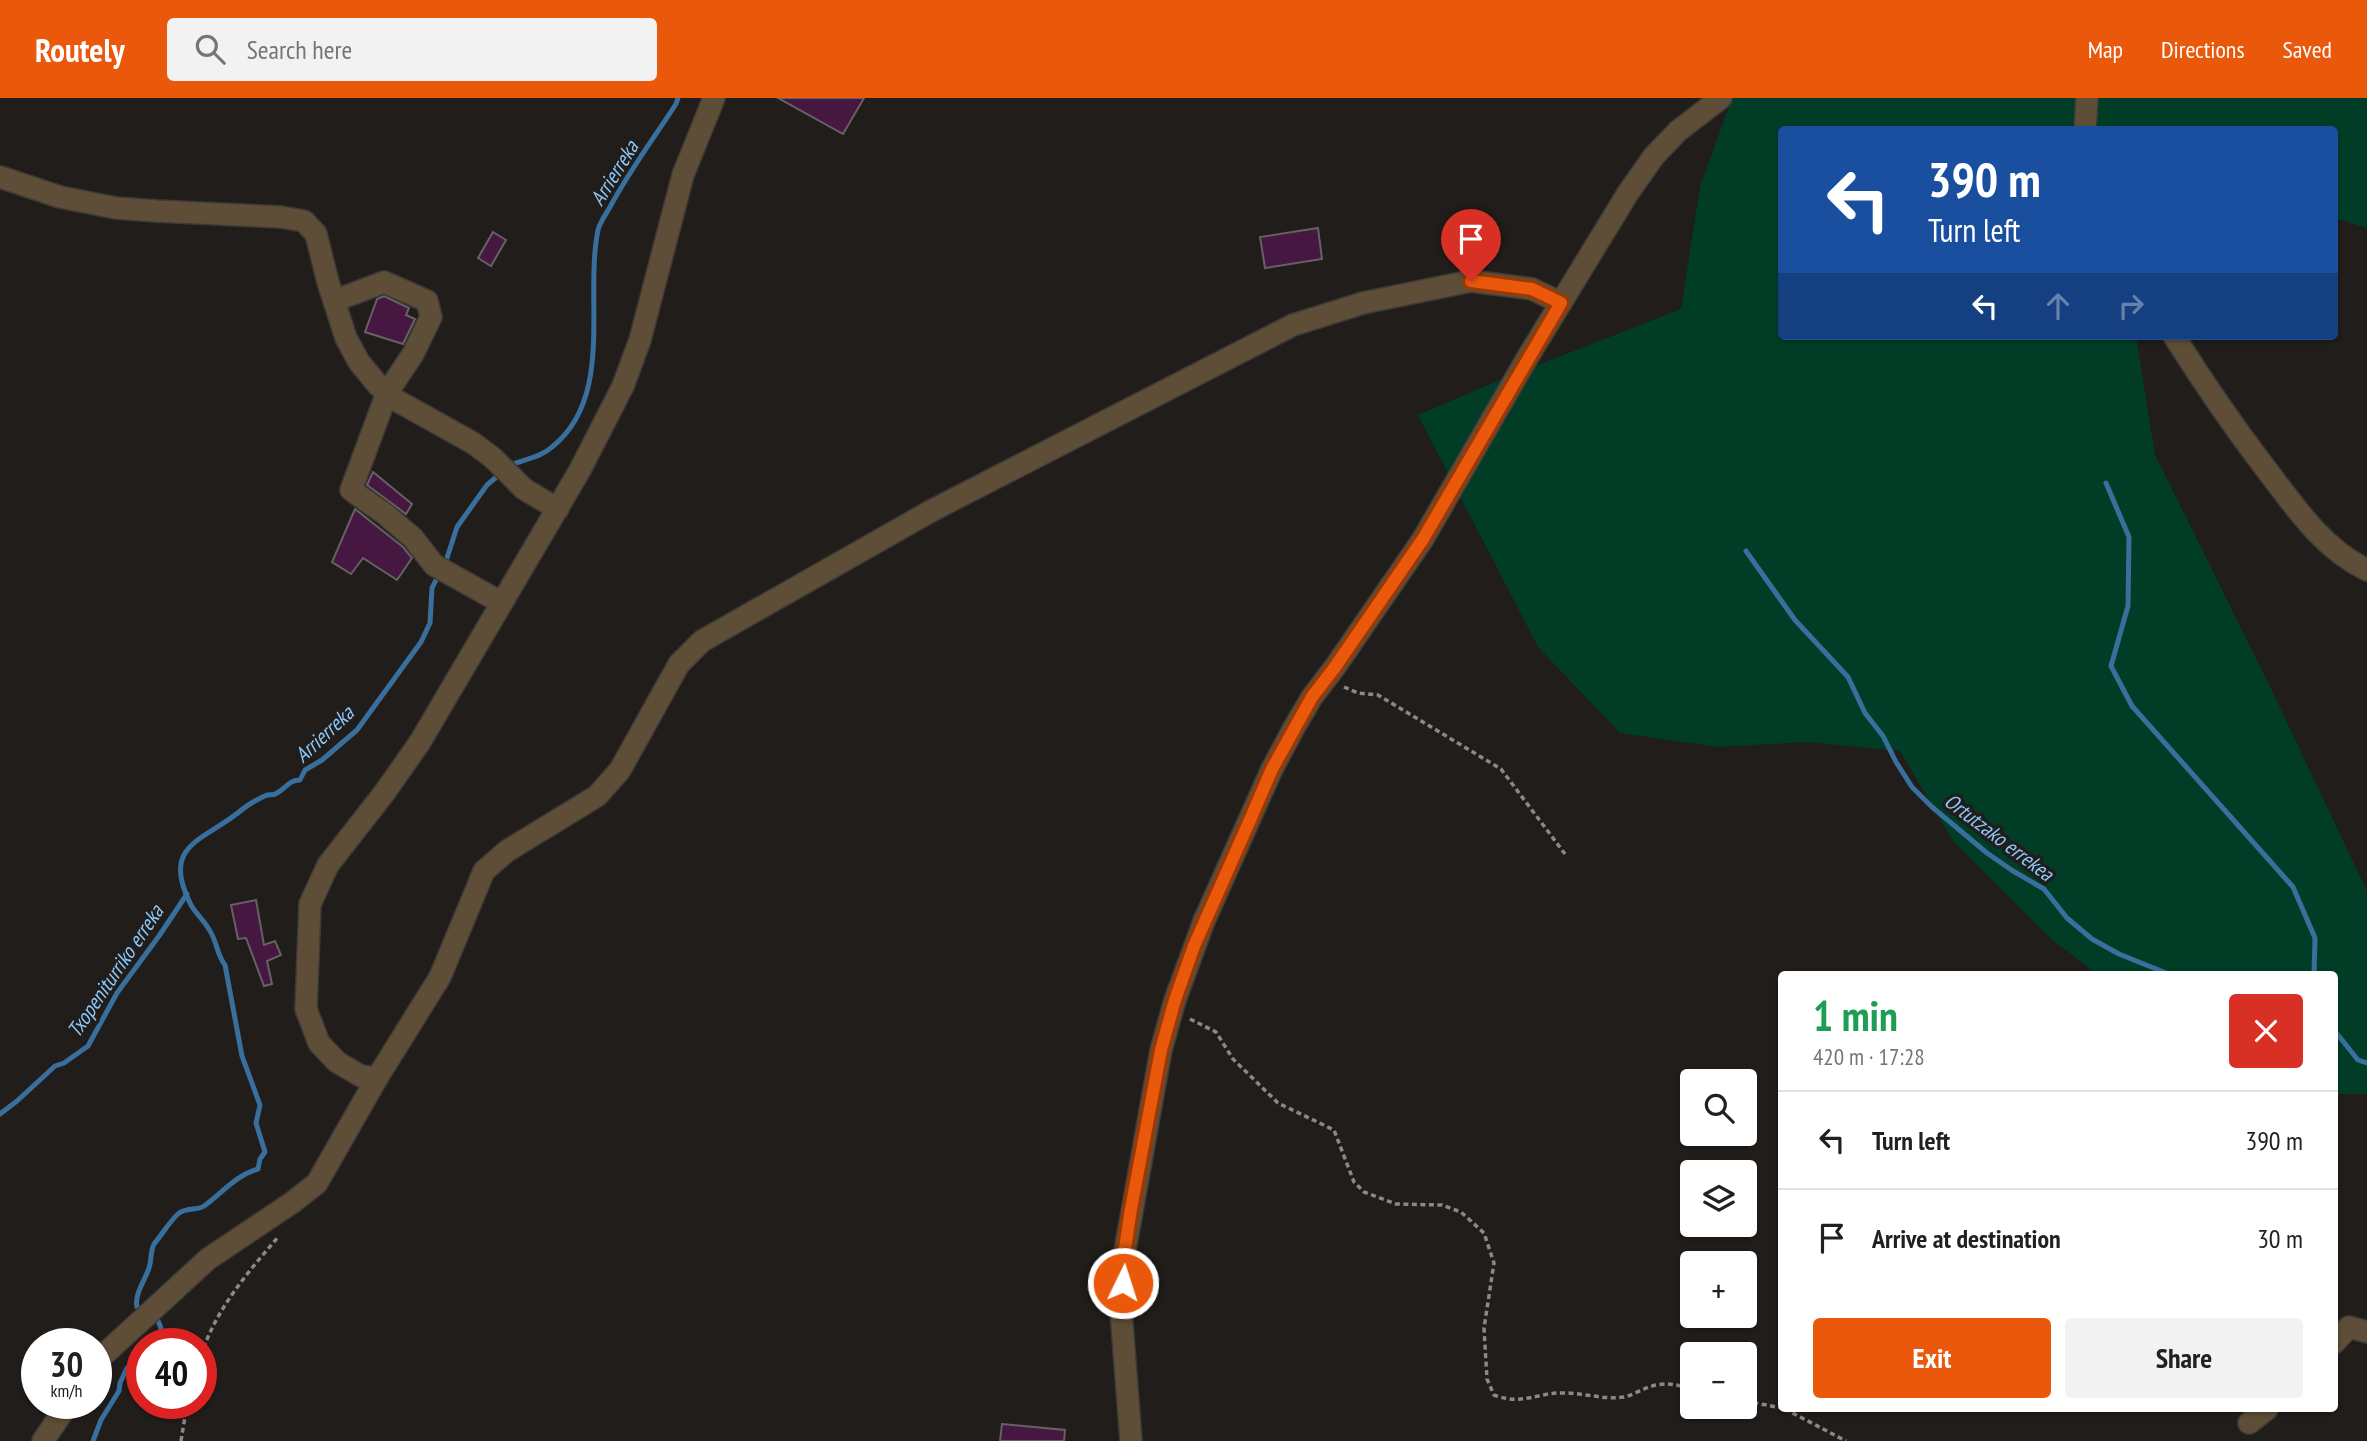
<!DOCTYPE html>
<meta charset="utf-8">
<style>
:root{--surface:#fff;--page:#f2f2f2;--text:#202124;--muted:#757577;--line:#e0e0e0;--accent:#ea580c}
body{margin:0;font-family:"PT Sans Narrow",sans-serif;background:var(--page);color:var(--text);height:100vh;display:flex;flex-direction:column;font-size:26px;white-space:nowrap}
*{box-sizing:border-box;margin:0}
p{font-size:23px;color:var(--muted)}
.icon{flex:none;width:38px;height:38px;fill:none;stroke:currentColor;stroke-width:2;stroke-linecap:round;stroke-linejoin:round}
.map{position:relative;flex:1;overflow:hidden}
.drawer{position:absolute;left:1778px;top:873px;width:560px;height:441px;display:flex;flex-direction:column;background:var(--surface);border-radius:7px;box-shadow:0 2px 5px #0004}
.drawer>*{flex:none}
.banner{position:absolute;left:1778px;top:28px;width:560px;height:214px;border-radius:7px;box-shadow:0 2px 5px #0004;background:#1a4fa0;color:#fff;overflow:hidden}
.buttons{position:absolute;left:1680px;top:971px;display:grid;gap:14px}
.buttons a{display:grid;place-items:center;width:77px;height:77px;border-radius:7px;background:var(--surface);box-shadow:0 2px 5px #0004;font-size:35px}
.speed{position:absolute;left:21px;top:1230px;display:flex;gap:14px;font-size:35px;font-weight:700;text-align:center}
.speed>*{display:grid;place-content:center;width:91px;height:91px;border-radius:50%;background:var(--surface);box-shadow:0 2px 5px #0004;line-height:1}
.speed small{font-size:18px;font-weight:400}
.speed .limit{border:10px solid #d22;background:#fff;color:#111}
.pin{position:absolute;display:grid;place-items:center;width:60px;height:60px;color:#fff;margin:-72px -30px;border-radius:50% 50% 50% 0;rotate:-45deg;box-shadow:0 0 7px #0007}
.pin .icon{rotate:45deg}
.me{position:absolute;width:77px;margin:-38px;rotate:4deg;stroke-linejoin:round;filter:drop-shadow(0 0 5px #0008)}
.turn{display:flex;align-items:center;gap:24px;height:147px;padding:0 35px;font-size:32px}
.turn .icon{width:91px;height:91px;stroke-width:2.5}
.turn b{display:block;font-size:49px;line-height:60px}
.lanes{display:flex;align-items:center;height:66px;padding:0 35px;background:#0003;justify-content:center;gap:35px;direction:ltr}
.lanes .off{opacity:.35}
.round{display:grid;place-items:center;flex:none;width:74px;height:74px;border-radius:7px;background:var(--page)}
.overview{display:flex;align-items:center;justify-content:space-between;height:119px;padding:0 35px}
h1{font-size:42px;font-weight:600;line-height:52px;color:#1e9e55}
.button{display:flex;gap:14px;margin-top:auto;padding:14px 35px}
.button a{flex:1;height:80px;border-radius:7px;background:var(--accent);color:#fff;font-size:28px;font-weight:600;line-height:80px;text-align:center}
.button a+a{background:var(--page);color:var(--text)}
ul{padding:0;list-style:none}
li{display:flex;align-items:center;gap:21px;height:98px;padding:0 35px;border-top:2px solid var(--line)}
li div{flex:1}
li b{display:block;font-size:26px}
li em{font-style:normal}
header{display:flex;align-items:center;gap:42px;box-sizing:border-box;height:98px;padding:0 35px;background:var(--accent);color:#fff}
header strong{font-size:33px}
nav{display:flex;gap:38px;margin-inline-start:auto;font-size:24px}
.search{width:490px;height:63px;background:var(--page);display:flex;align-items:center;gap:18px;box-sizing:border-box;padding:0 24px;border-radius:7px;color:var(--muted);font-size:26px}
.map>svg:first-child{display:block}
.green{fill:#013d26}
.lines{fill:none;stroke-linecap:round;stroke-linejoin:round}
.stream{stroke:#386f9c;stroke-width:5}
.building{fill:#461740;stroke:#656164;stroke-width:2}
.minor-casing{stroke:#3d3a37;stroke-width:24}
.path{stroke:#8b8986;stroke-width:3.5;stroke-dasharray:5 3.5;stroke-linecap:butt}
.minor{stroke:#5f4e37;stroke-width:21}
.route-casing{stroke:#983908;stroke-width:18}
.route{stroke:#ea580c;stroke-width:12}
.labels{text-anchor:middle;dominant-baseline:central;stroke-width:7;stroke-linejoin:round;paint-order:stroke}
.water-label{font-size:21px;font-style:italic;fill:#8bc8fc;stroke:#201d1a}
</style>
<header>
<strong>Routely</strong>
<div class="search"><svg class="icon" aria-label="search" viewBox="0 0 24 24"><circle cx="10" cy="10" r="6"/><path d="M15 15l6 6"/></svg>Search here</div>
<nav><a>Map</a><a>Directions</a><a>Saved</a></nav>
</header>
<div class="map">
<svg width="2367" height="1343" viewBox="0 0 2367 1343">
<rect width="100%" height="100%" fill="#201d1a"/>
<path class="green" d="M 1732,0 L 2367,0 L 2367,130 L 2335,120 L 2334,32 L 1782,32 L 1782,238 L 2136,238 L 2155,357 L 2264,576 L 2367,793 L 2367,996 L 2335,996 L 2334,877 L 2098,877 L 2050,840 L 1953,743 L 1900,653 L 1808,644 L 1719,649 L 1620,635 L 1538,549 L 1418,317 L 1502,281 L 1681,211 L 1700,89 Z"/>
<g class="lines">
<g class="stream">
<path d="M 509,368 C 523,361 540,360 552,349 C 615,299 584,201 598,132 C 600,124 606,116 610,109 C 629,73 654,40 676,6 L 678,0"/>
<path d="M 2106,385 L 2129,439 L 2128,508 L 2111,568 L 2132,608 L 2293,789 L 2315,840 L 2314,877"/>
<path d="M 1746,453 L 1795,522 L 1848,579 L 1865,615 L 1883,638 L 1896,664 L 1912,689 L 1932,709 L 1987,755 L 2013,773 L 2044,791 L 2067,820 L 2092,841 L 2119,856 L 2171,877"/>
<path d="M 445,466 L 457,429 L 487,387 L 501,375"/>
<path d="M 2334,932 L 2358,962 L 2367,965"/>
<path d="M 0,1016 L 17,1003 L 55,968 L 64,965 L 88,948 L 117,895 L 159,838 L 187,796"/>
<path d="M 146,1211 L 137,1209 C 134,1197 145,1182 149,1170 C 152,1161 150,1154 154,1146 C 162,1137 169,1124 178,1116 C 186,1109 196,1113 204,1108 C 222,1095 236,1077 258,1071 L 260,1061 L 265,1054 L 256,1025 L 260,1007 L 242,958 L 225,867 C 217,857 217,844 210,833 C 205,823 196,816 191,807 C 160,747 203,743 239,714 C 247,707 258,701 267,697 C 272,696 273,698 277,695 C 286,690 289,682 300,682 L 305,672 L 322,662 L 357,632 L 421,544 L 430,525 L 432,490 L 440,474"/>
<path d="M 154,1217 C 161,1226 164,1236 159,1246"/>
<path d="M 93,1343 L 101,1322 L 119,1293 L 120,1285 L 127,1270 L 142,1261"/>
</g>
</g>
<g class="building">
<path d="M 778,0 L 864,0 L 843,36 Z"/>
<path d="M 1318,130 L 1322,161 L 1265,170 L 1260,139 Z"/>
<path d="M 493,134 L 506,142 L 491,168 L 478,160 Z"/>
<path d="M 384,198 L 409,210 L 406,217 L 415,221 L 403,246 L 365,234 L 377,201 Z"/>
<path d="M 373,374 L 412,406 L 406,416 L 367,387 Z"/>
<path d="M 355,411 L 403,449 L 412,460 L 397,482 L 363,460 L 351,476 L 332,464 Z"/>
<path d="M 256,802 L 264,847 L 275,843 L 281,857 L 267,863 L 272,886 L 264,888 L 246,840 L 238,841 L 231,807 Z"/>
<path d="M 1002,1326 L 1065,1332 L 1064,1343 L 1000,1343 Z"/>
</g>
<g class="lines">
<defs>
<g id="minor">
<path d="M 2085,32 L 2087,0"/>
<path d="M 0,79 L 60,99 L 116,110 L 156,113 L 281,119 L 304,123 L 316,136 L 328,184 L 346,240 L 359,264 L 378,287 L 394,301 L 473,345 L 493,360 L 524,391 L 558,411"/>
<path d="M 334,203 L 384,184 L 427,203 L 431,219 L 413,256 L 387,295 L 351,392 L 385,416 L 413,440 L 434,467 L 502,505"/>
<path d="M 2174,238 C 2203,284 2233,328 2266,371 C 2295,409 2323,451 2367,472"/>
<path d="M 377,980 L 361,978 L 337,964 L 319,945 L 306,911 L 310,806 L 328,767 L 385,694 L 420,644 L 580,372 L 623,288 L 640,242 L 683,77 L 714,0"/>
<path d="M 2334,1245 L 2349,1229 L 2367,1234"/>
<path d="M 96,1264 L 208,1161 L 293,1104 L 317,1085 L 377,980 L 440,879 L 484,773 L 507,753 L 597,698 L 620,672 L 679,566 L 702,543 L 931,413 L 1293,227 L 1363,205 L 1471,183 L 1532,191 L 1561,205"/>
<path d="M 2249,1325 L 2267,1311"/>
<path d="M 43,1343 L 68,1306"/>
<path d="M 1131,1343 L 1121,1213 L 1124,1158 L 1161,952 L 1175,902 L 1204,823 L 1272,671 L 1295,628 L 1312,599 L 1335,569 L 1423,441 L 1529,257 L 1628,95 L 1654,58 L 1678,33 L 1721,0"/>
</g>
</defs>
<use href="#minor" class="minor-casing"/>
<g class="path">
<path d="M 1344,589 L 1358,595 L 1378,597 L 1501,671 L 1565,756"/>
<path d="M 1190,921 L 1216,934 L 1233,961 L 1278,1005 L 1334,1032 L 1354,1084 L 1364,1094 L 1396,1106 L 1442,1107 L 1461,1114 L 1484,1135 L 1494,1165 L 1484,1230 L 1487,1281 L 1494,1297 C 1522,1308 1538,1294 1564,1295 C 1584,1295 1604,1302 1624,1299 C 1631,1298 1638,1293 1644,1291 C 1662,1283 1675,1286 1692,1291"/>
<path d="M 201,1258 C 215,1212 248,1174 279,1138"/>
<path d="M 1745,1303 L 1782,1310"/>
<path d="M 1785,1311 L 1846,1343"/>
<path d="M 181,1343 L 187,1306"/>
</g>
<use href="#minor" class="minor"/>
</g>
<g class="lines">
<defs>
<path id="route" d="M 1123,1185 L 1124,1157 L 1131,1111 L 1161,952 L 1175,902 L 1194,848 L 1250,722 L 1272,671 L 1312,599 L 1335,569 L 1423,441 L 1561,205 L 1532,191 L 1471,183"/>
</defs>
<use href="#route" class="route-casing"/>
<use href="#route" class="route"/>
</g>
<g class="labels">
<g class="water-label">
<text transform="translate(614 75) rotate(-58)">Arrierreka</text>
<text transform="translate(324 636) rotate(-43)">Arrierreka</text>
<text transform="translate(1999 739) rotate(37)">Ortutzako errekea</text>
<text transform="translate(115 873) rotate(-56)">Txopeniturriko erreka</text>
</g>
</g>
</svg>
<div class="buttons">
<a><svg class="icon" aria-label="search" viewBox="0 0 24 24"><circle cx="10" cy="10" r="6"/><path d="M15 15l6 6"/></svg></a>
<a><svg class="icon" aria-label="layers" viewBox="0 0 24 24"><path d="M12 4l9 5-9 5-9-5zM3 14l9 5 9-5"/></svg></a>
<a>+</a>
<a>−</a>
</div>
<div class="speed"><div>30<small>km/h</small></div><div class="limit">40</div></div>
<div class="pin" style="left:1471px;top:183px;background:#d93025"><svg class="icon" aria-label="arrive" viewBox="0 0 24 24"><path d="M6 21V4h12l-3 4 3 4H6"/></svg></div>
<svg class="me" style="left:1123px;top:1185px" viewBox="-20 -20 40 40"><circle r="17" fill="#ea580c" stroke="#fff" stroke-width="3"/><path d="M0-11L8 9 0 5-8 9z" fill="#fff"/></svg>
<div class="banner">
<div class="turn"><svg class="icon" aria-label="left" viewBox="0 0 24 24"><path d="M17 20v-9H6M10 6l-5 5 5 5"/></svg><div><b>390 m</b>Turn left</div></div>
<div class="lanes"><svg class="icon" aria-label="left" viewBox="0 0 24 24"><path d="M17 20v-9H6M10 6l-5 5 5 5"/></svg><svg class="icon off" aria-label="ahead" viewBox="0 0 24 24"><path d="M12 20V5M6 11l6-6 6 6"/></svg><svg class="icon off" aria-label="right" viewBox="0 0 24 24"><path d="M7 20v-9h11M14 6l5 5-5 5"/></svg></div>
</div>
<section class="drawer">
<div class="overview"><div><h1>1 min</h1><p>420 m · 17:28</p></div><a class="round" style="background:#d93025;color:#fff"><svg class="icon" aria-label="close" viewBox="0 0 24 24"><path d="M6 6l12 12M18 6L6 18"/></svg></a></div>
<ul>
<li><svg class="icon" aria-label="left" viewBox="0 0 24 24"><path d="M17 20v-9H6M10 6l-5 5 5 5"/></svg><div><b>Turn left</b></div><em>390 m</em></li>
<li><svg class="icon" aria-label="arrive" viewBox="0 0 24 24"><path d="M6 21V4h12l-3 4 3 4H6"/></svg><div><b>Arrive at destination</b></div><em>30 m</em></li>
</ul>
<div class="button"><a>Exit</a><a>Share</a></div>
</section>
</div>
